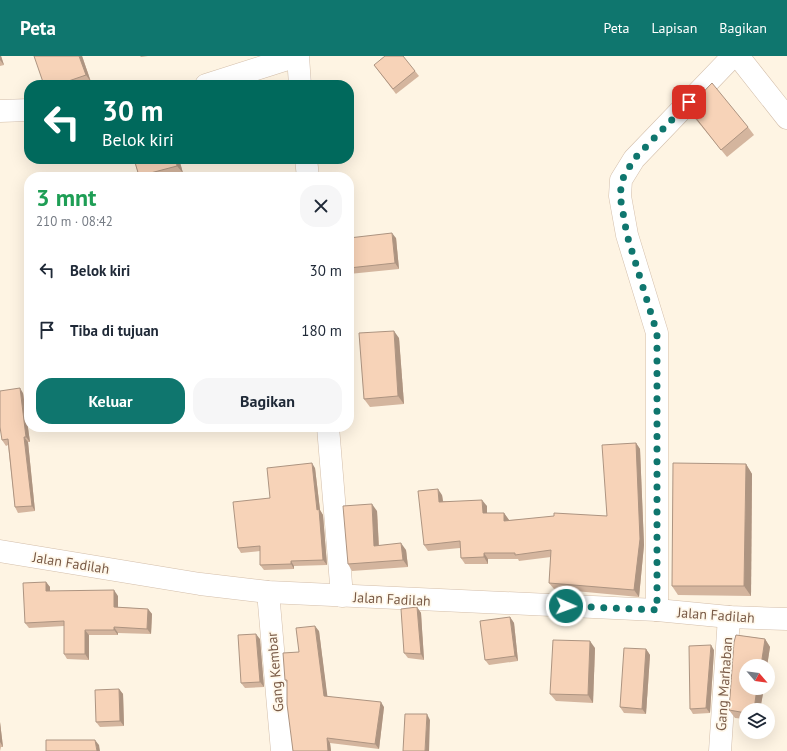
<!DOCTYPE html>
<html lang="id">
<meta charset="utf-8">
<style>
:root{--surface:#fff;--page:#f6f6f7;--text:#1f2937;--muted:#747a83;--accent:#0f766e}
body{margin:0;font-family:"PT Sans",sans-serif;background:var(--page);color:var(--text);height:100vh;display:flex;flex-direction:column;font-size:15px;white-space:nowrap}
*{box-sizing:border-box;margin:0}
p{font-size:13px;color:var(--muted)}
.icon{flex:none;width:22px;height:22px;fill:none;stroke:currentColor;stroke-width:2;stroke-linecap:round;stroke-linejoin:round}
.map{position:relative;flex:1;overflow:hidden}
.sheet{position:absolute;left:24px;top:116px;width:330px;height:260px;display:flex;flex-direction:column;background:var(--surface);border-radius:16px;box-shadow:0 4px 16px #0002}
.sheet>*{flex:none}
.guide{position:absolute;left:24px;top:24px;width:330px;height:84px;border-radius:16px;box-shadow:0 4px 16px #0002;background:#00695c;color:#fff;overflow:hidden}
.needle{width:26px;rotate:118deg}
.buttons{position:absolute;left:739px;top:603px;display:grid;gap:8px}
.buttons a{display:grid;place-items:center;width:36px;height:36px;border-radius:50%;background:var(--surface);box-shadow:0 4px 16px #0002;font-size:20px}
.pin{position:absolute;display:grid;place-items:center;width:34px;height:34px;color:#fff;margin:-17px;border-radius:8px;box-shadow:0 2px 6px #0006}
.me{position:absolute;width:44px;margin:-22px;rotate:92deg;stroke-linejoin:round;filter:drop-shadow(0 0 3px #0008)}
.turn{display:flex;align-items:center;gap:14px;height:84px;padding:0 12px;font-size:18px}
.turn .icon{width:52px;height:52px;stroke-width:2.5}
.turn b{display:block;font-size:28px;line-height:34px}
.round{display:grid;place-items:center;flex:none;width:42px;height:42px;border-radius:16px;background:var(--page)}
.headline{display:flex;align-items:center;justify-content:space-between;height:68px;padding:0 12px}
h1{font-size:24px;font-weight:800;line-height:30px;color:#1e9e55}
.primary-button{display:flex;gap:8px;margin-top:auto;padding:8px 12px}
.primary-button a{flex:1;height:46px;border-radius:16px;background:var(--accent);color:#fff;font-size:16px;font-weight:800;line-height:46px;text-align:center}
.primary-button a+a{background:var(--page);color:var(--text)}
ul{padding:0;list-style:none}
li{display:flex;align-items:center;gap:12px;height:60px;padding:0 12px}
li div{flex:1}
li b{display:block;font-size:15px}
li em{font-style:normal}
header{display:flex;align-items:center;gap:24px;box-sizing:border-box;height:56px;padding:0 20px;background:var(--accent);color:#fff}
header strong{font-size:19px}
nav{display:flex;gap:22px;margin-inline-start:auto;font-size:14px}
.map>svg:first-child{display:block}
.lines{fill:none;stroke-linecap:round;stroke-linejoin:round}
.street-casing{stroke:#d3beaa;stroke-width:23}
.street{stroke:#fff;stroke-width:22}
.wall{fill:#d4b59e}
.shaded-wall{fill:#ad9481}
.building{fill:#f7d3b8;stroke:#ad9481}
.route{stroke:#0f766e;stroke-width:7;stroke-dasharray:0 12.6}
.labels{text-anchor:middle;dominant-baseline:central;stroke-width:3.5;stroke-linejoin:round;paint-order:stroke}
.street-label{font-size:14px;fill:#795a46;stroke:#fff8eb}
</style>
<header>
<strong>Peta</strong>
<nav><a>Peta</a><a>Lapisan</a><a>Bagikan</a></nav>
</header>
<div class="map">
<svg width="787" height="695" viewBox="0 0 787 695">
<rect width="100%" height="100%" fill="#fef4e3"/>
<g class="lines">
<defs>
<g id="street">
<path d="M 298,0 L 300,29"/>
<path d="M 738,0 L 787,62"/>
<path d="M 206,29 L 297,0"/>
<path d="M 0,55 L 29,54"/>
<path d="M 306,103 L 308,121"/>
<path d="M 328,371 L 342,540"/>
<path d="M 0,495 L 200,528 L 268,536 L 657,554 L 729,561 L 787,563"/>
<path d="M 268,536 L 282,695"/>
<path d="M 657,554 L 657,277 L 627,179 L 620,140 L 621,124 L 634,103 L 733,0"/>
<path d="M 720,695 L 729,561"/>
</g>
</defs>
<use href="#street" class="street-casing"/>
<use href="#street" class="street"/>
</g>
<g class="wall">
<path d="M 0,0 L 1,0 L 4,9 L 0,10 Z"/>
<path d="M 82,0 L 91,26 L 84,29 L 44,29 Z"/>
<path d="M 140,0 L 148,0 L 141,1 Z"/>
<path d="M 374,9 L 415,15 L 419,20 L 396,38 Z"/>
<path d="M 688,52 L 748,71 L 754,79 L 727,101 L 693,60 Z"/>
<path d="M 134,103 L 179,103 L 183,117 L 169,121 L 139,121 Z"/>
<path d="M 349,182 L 396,182 L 399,213 L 349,218 Z"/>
<path d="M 399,282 L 404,348 L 370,351 L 364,343 Z"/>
<path d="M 23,337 L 30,386 L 28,386 L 35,455 L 18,457 L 15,451 L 8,389 L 6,390 L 2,384 Z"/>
<path d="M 636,387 L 640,393 L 644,489 L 639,541 L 554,533 L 549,527 L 551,501 L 519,505 L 518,503 L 488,503 L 488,508 L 465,508 L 461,502 L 460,492 L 428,495 L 424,489 L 442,439 L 443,445 L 487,450 L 487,457 L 504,457 L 509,464 L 607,460 Z"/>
<path d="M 746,408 L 752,418 L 751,540 L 678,539 L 672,530 Z"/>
<path d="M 315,412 L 320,454 L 323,459 L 327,509 L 294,510 L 294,513 L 264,514 L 260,509 L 260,495 L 241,497 L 238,492 L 270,442 Z"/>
<path d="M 377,455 L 379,489 L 406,494 L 408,511 L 352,515 L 348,508 Z"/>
<path d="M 46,526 L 50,531 L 50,535 L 118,540 L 118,551 L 148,553 L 152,558 L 151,578 L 118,577 L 118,579 L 89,579 L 89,604 L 67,603 L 64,598 L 64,570 L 29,572 L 25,567 Z"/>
<path d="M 417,551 L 421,557 L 424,604 L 408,602 L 404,597 Z"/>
<path d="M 510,561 L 514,567 L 518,605 L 489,609 L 485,604 Z"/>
<path d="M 319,575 L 327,640 L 384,651 L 379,693 L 330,687 L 331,695 L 293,695 L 287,627 L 285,624 L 299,596 Z"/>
<path d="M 736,579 L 765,583 L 770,591 L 767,610 L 746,610 L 746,632 L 764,632 L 760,654 L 746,654 L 746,663 L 735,662 L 729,654 L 734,586 Z"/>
<path d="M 260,583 L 264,631 L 245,632 L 241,627 Z"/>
<path d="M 595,592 L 593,647 L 556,645 L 550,638 Z"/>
<path d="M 646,593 L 650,599 L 646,658 L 624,657 L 620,651 Z"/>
<path d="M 714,594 L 710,657 L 693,658 L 690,653 Z"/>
<path d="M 119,633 L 123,638 L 124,670 L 100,671 L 96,666 Z"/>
<path d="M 0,666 L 3,691 L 1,691 L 0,695 Z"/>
</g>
<g class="shaded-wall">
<path d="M 0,0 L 1,0 L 4,9 L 0,4 Z"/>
<path d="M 79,0 L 82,0 L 91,26 L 86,19 Z"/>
<path d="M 176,103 L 179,103 L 183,117 L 177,110 Z"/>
<path d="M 392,177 L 396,182 L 399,213 L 395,207 Z"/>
<path d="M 394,275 L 399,282 L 404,348 L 398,340 Z"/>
<path d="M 20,332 L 23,337 L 30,386 L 26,381 Z"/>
<path d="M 24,381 L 28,386 L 35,455 L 32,450 Z"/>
<path d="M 636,387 L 640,393 L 644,489 L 639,541 L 634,534 Z"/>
<path d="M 312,407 L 315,412 L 320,454 L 323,459 L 327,509 L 323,504 L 317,454 Z"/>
<path d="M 746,408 L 752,418 L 751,540 L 744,530 Z"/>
<path d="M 438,433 L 442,439 L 444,452 L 439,446 Z"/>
<path d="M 482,444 L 487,450 L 487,463 L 483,457 Z"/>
<path d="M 372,448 L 377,455 L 379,497 L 374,490 Z"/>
<path d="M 504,457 L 509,464 L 508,471 L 504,465 Z"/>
<path d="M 401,487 L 406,494 L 408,511 L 403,504 Z"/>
<path d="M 484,497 L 488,503 L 488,508 L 484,501 Z"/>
<path d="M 291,505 L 294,510 L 294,513 L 291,508 Z"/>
<path d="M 46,526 L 50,531 L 50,540 L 46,535 Z"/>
<path d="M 114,534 L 118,540 L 118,556 L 114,551 Z"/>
<path d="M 417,551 L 421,557 L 424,604 L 421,598 Z"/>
<path d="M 148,553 L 152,558 L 151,578 L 147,573 Z"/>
<path d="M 510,561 L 514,567 L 518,605 L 515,600 Z"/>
<path d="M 315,570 L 319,575 L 328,645 L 324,640 Z"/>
<path d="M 114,571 L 118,577 L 118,579 L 114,574 Z"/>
<path d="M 85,574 L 89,579 L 89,604 L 85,598 Z"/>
<path d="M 256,578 L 260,583 L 264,631 L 260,626 Z"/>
<path d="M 765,583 L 770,591 L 767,610 L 761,610 Z"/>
<path d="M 590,585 L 595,592 L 593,647 L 588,639 Z"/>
<path d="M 711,589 L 714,594 L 710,657 L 706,652 Z"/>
<path d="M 646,593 L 650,599 L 646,658 L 642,653 Z"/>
<path d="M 757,632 L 764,632 L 760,654 L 754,654 Z"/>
<path d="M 119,633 L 123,638 L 124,670 L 120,665 Z"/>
<path d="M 381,646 L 384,651 L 379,693 L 375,688 Z"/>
<path d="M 427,658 L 430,664 L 429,695 L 425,695 Z"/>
<path d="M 0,666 L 3,691 L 0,686 Z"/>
<path d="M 327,682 L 330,687 L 331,695 L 328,695 Z"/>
<path d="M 95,684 L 99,689 L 100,695 L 97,695 Z"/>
</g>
<g class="building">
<path d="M 34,0 L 79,0 L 86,19 L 57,29 L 44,29 Z"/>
<path d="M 385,0 L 403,0 L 415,15 L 393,33 L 374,9 Z"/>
<path d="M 712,27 L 748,71 L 721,94 L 688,52 Z"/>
<path d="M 134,103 L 176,103 L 177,110 L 139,120 Z"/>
<path d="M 392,177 L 395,207 L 349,212 L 349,182 Z"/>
<path d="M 394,275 L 398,340 L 364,343 L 359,277 Z"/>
<path d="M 20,332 L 26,381 L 24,381 L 32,450 L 15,451 L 8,383 L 2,384 L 0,371 L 0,335 Z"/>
<path d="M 636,387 L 640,483 L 634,534 L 549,527 L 551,494 L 515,499 L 515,497 L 484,497 L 484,501 L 461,502 L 460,485 L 424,489 L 418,435 L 438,433 L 439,446 L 482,444 L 483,457 L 504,457 L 504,465 L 554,460 L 554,457 L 607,460 L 602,389 Z"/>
<path d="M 312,407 L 317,454 L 319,453 L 323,504 L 291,505 L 291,508 L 260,509 L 260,490 L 238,492 L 233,446 L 270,442 L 267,412 Z"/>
<path d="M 673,407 L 746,408 L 744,530 L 672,530 Z"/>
<path d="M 372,448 L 374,490 L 401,487 L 403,504 L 348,508 L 343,450 Z"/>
<path d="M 46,526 L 46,535 L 114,534 L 114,551 L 148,553 L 147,573 L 114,571 L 114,574 L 85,574 L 85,598 L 64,598 L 64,565 L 25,567 L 23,527 Z"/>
<path d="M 417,551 L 421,598 L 404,597 L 401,553 Z"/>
<path d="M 510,561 L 515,600 L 485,604 L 480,565 Z"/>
<path d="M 315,570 L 324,640 L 381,646 L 375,688 L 327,682 L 328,695 L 293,695 L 287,648 L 287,624 L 285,624 L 283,597 L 299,596 L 296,572 Z"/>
<path d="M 256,578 L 260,626 L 241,627 L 238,579 Z"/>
<path d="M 736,579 L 765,583 L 761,610 L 746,610 L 746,632 L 757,632 L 754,654 L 746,654 L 746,657 L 729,654 L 734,586 Z"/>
<path d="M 553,584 L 590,585 L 588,639 L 550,638 Z"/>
<path d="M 711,589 L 706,652 L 690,653 L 689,590 Z"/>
<path d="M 624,592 L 646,593 L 642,653 L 620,651 Z"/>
<path d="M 119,633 L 120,665 L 96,666 L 95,634 Z"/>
<path d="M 405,658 L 427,658 L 425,695 L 403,695 Z"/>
<path d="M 46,684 L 95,684 L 97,695 L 46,695 Z"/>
</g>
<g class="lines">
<path class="route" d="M 566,550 L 657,554 L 657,277 L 627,179 L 620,140 L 622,124 L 634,103 L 689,46"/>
</g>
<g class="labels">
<g class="street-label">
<text transform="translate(71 507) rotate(9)">Jalan Fadilah</text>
<text transform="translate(392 543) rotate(3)">Jalan Fadilah</text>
<text transform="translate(716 559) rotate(4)">Jalan Fadilah</text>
<text transform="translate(275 616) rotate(-95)">Gang Kembar</text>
<text transform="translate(724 628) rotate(-86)">Gang Marhaban</text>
</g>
</g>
</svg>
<div class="buttons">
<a><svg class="needle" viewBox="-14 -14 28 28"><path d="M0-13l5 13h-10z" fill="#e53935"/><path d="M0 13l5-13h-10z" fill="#747a83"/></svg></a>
<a><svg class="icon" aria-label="layers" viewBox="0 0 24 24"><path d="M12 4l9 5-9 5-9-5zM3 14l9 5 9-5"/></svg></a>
</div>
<div class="pin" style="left:689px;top:46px;background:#d93025"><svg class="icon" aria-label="arrive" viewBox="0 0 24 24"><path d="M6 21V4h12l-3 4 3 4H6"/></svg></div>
<svg class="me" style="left:566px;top:550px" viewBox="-20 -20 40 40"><circle r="17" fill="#0f766e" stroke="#fff" stroke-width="3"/><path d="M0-11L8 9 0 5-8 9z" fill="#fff"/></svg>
<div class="guide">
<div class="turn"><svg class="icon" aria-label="left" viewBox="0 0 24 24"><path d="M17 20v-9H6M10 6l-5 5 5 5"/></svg><div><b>30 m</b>Belok kiri</div></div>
</div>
<section class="sheet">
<div class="headline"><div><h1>3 mnt</h1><p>210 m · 08:42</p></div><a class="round"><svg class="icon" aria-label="close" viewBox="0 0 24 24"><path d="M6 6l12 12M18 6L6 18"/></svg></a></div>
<ul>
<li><svg class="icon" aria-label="left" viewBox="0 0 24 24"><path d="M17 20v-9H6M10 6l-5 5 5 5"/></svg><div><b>Belok kiri</b></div><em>30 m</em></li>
<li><svg class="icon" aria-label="arrive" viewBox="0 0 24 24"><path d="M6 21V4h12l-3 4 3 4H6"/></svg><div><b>Tiba di tujuan</b></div><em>180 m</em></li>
</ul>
<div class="primary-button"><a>Keluar</a><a>Bagikan</a></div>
</section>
</div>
